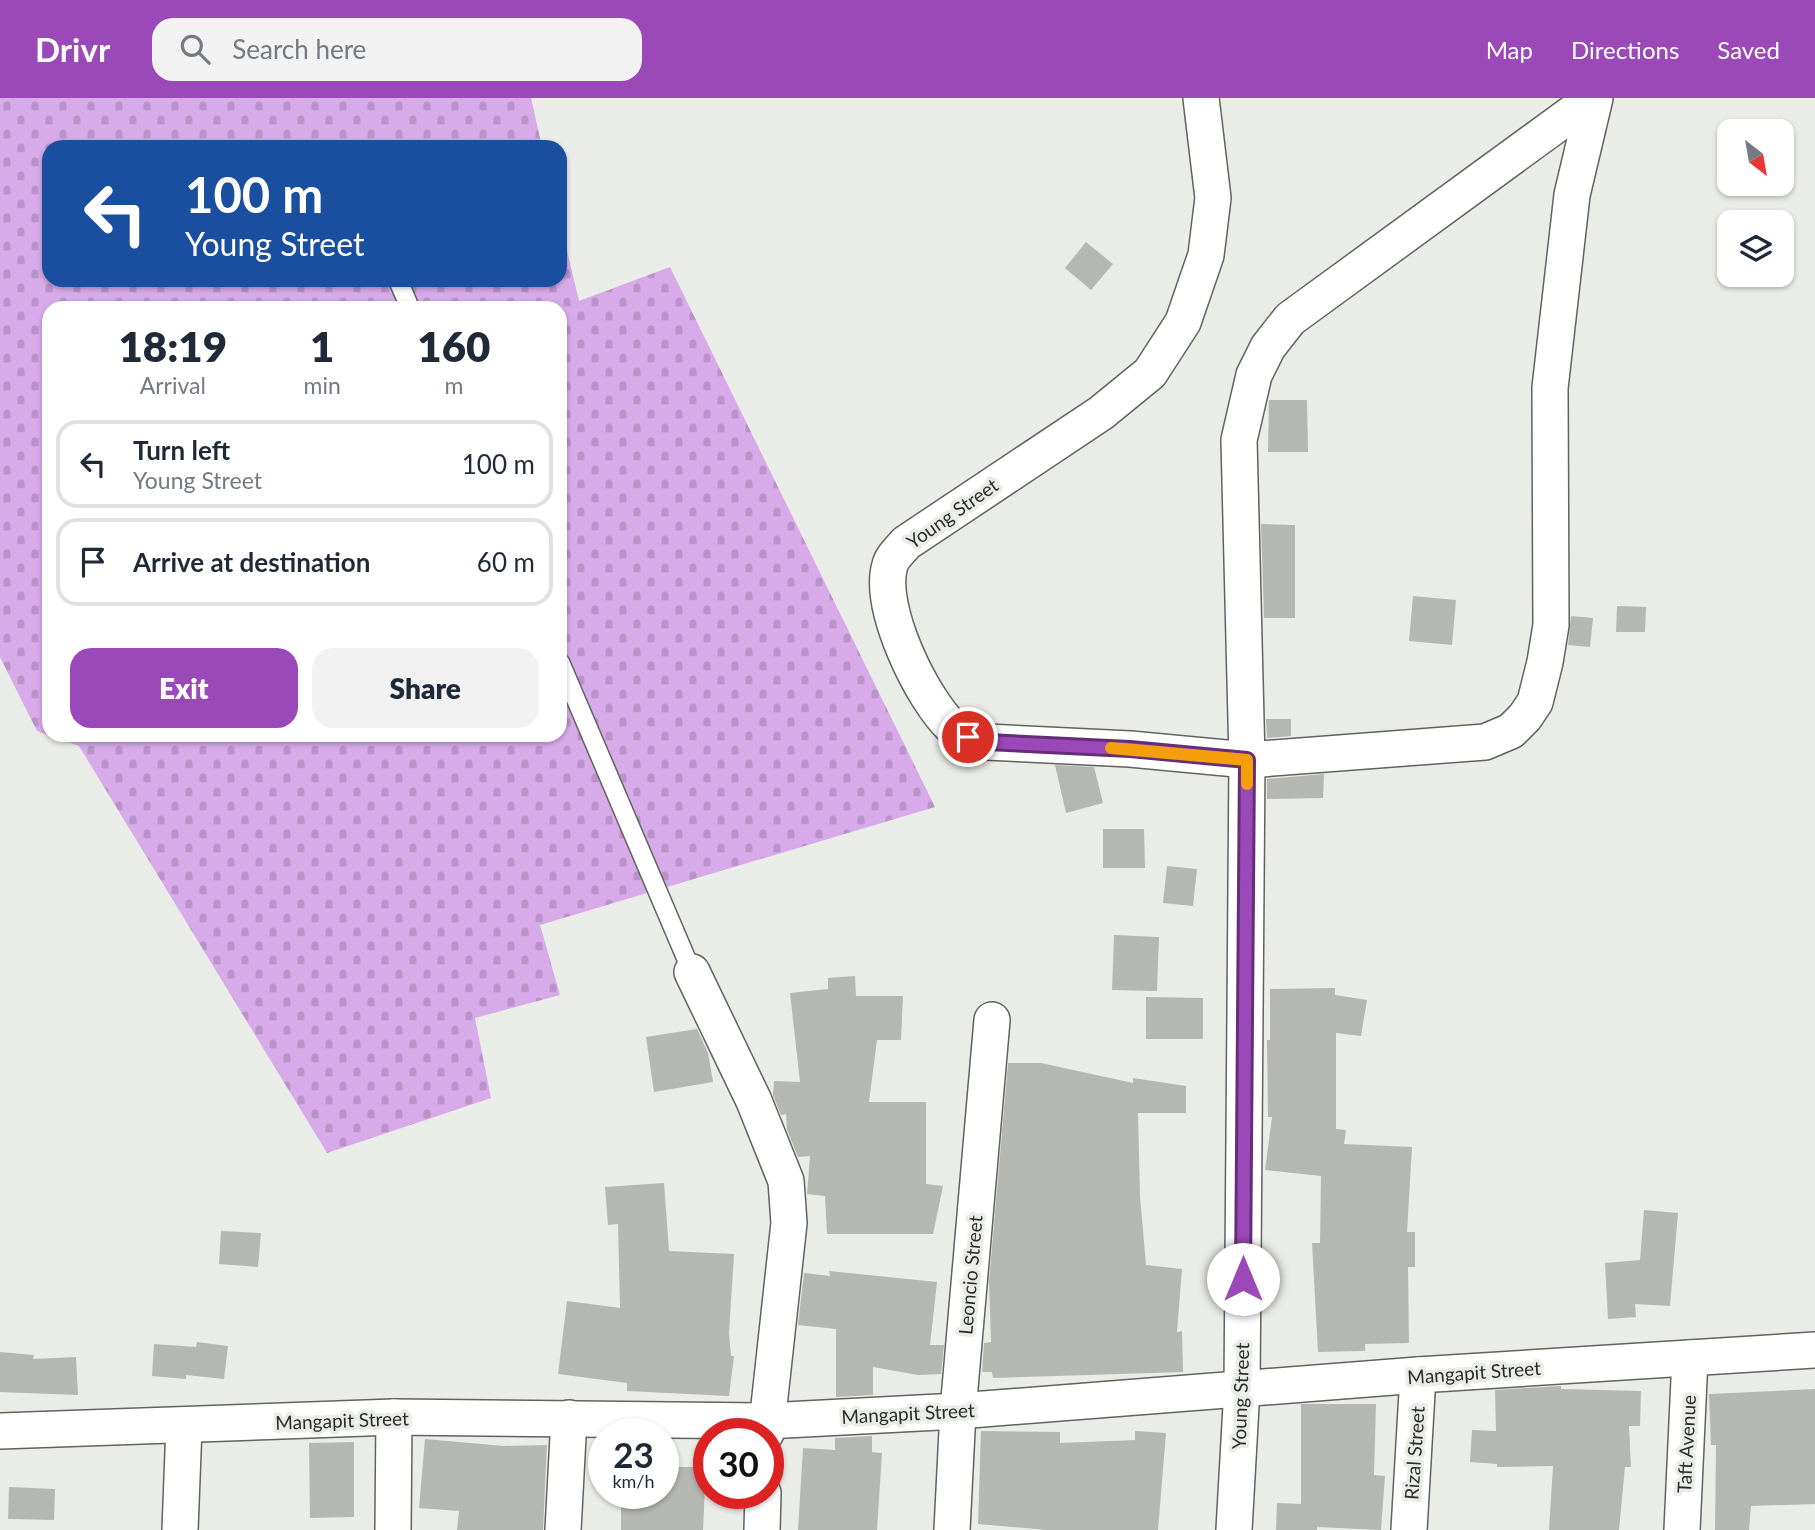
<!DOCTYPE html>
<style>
:root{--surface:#fff;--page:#f2f2f3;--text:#1f2937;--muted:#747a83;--line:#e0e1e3;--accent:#9b49b8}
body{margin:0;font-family:Lato,sans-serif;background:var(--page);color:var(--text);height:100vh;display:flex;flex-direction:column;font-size:26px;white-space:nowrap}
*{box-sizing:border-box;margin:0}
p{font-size:23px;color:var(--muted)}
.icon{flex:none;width:38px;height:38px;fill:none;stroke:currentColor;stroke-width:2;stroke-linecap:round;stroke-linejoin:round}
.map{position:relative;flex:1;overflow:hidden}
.sheet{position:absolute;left:42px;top:203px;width:525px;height:441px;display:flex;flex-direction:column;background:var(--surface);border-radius:21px;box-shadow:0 2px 5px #0004}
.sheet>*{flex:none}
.guide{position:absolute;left:42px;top:42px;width:525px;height:147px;border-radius:21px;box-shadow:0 2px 5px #0004;background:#1a4fa0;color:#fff;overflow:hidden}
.needle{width:46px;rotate:149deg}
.buttons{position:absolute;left:1717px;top:21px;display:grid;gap:14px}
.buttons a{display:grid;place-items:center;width:77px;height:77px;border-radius:14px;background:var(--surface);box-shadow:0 2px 5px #0004;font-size:35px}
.speed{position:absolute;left:588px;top:1320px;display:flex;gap:14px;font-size:35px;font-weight:700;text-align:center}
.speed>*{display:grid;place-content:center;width:91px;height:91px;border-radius:50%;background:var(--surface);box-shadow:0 2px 5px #0004;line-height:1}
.speed small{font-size:18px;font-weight:400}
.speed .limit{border:10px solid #d22;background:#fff;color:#111}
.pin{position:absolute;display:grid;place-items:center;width:60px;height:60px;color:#fff;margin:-30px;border:4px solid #fff;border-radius:50%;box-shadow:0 2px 7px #0007}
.me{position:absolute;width:77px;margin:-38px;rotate:0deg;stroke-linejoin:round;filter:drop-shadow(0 0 5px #0008)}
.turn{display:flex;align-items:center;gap:24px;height:147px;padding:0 28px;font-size:32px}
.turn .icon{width:91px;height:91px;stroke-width:2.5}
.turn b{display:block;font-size:49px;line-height:60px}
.eta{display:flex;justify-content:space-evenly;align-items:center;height:119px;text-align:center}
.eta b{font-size:42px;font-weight:800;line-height:49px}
.cta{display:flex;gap:14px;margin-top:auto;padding:14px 28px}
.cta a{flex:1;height:80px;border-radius:21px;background:var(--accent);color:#fff;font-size:28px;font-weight:800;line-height:80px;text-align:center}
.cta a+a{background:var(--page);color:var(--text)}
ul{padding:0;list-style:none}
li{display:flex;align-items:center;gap:21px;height:88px;margin:0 14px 10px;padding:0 14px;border:4px solid var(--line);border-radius:21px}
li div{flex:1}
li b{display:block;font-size:26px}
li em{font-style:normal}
header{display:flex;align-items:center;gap:42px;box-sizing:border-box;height:98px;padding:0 35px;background:var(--accent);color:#fff}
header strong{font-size:33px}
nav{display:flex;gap:38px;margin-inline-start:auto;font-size:24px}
.search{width:490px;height:63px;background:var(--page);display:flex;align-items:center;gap:18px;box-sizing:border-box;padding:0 24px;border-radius:21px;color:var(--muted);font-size:26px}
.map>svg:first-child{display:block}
.cemetery{fill:url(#cemetery-stones);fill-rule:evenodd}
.building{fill:#b5b7b2}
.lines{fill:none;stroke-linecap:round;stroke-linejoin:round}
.lane-casing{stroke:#61635f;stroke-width:21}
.street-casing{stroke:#61635f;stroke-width:38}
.lane{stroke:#fff;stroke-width:18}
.street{stroke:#fff;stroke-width:35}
.route-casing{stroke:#652f78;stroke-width:18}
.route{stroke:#9b49b8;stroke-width:12}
.slow{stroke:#f59e0b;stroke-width:12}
.labels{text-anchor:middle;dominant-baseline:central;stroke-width:7;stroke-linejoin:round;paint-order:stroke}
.street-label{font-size:19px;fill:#2b2c2a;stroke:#eaece7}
</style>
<header>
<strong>Drivr</strong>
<div class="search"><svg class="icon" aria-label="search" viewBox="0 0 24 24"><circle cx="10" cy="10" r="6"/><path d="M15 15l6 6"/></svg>Search here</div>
<nav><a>Map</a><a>Directions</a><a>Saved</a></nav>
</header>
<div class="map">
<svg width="1815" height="1432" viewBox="0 0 1815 1432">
<defs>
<pattern id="cemetery-stones" width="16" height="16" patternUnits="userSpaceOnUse" patternTransform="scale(1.75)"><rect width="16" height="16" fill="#d7aae9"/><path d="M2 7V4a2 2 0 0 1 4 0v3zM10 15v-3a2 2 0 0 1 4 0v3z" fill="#b992c8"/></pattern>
</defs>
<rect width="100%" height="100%" fill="#eaece7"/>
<path class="cemetery" d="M 0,0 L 531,0 L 542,49 L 49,49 L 49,182 L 560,182 L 560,123 L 579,203 L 670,169 L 935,709 L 540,827 L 560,897 L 475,920 L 491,1000 L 327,1055 L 79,648 L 37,633 L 0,559 ZM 49,210 L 560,210 L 560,637 L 49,637 Z"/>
<g class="building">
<path d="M 1086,144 L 1113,166 L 1091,192 L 1065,170 Z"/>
<path d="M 1269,302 L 1307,302 L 1308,354 L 1268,354 Z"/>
<path d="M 1261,426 L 1295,427 L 1295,520 L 1264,520 Z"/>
<path d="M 1413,498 L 1456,502 L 1452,547 L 1409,543 Z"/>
<path d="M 1617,508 L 1646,509 L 1645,534 L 1616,534 Z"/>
<path d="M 1571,518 L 1593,520 L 1590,549 L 1568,547 Z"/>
<path d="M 1266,621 L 1291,621 L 1291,638 L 1267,640 Z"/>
<path d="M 1055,667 L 1094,669 L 1103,705 L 1066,715 Z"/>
<path d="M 1324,676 L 1323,700 L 1267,701 L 1267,681 Z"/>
<path d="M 1103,731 L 1144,731 L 1145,770 L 1103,770 Z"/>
<path d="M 1167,768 L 1197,771 L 1193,808 L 1163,805 Z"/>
<path d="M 1114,837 L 1159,839 L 1157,893 L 1112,892 Z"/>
<path d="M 855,878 L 856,898 L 903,898 L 901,942 L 877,942 L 869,1004 L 926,1004 L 926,1086 L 943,1088 L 933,1136 L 827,1136 L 825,1098 L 807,1096 L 810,1058 L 798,1059 L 787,1032 L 786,1016 L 781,1017 L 773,997 L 774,983 L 800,984 L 790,895 L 828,891 L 828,880 Z"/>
<path d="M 1335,890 L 1335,897 L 1367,902 L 1361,938 L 1336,935 L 1336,1031 L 1346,1032 L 1344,1046 L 1412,1049 L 1407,1134 L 1415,1134 L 1415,1169 L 1408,1169 L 1409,1245 L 1365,1246 L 1365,1253 L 1318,1254 L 1312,1145 L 1320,1145 L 1321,1078 L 1265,1072 L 1272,1019 L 1268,1019 L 1267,942 L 1270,942 L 1270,891 Z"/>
<path d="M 1146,899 L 1203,900 L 1203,941 L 1146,941 Z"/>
<path d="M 697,931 L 708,955 L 713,984 L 654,994 L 646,939 Z"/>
<path d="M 1008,965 L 1041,965 L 1133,985 L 1133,980 L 1186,988 L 1186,1015 L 1138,1015 L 1140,1098 L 1146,1167 L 1182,1171 L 1177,1234 L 1182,1233 L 1183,1274 L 993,1280 L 992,1274 L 982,1274 L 984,1245 L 991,1244 L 989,1183 Z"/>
<path d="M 664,1085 L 669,1153 L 734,1156 L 729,1235 L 731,1258 L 734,1258 L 729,1298 L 627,1293 L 627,1285 L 558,1276 L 567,1203 L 620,1210 L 618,1126 L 608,1127 L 605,1089 Z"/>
<path d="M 1644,1112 L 1678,1115 L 1670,1208 L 1635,1206 L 1636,1219 L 1608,1221 L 1605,1165 L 1640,1162 Z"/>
<path d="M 221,1133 L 261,1135 L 258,1169 L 219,1166 Z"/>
<path d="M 829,1173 L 937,1184 L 930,1247 L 944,1247 L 941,1276 L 918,1277 L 873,1269 L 873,1297 L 836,1299 L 836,1231 L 798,1227 L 804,1175 L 830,1178 Z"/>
<path d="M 197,1244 L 228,1248 L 224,1281 L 186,1277 L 186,1281 L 152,1278 L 154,1246 L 196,1249 Z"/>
<path d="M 0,1254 L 34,1257 L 33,1261 L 76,1259 L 78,1297 L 0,1294 Z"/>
<path d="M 1561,1288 L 1561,1291 L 1641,1293 L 1640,1328 L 1629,1328 L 1631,1369 L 1625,1369 L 1619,1432 L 1549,1432 L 1553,1368 L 1497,1369 L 1497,1366 L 1470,1364 L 1472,1332 L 1496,1333 L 1495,1292 Z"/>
<path d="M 1815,1291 L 1815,1406 L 1751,1408 L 1749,1432 L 1715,1432 L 1716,1347 L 1711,1347 L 1709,1296 Z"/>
<path d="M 1301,1306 L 1376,1306 L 1374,1377 L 1385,1378 L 1381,1432 L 1317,1429 L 1317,1432 L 1276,1432 L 1277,1405 L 1301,1406 Z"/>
<path d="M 981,1333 L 1060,1334 L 1060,1345 L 1135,1342 L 1135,1333 L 1166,1335 L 1158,1432 L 1047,1432 L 978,1426 Z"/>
<path d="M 872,1338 L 872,1354 L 882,1355 L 877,1432 L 798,1432 L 803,1350 L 835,1352 L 835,1340 Z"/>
<path d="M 425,1341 L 504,1348 L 547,1347 L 543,1432 L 457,1432 L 459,1413 L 419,1410 Z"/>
<path d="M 354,1344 L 354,1419 L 310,1420 L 309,1345 Z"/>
<path d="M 663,1369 L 706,1369 L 703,1432 L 621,1432 L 621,1395 L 663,1395 Z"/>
<path d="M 9,1389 L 55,1391 L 54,1422 L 8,1421 Z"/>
</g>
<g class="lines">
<defs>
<g id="lane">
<path d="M 398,182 L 410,210"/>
<path d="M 560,564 L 692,874"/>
</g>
<g id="street">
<path d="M 1201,0 L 1213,100 L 1206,157 L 1183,224 L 1150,275 L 1101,315 L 906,445 C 901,451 892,459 890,467 C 877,509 922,601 952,629 C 962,638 975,641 987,644 L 1130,651 L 1247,662 L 1242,1290 L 1234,1432"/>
<path d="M 1593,0 L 1290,221 L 1268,249 L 1254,277 L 1239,342 L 1247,662 L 1485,644 L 1511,633 L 1525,619 L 1535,604 L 1545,564 L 1551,527 L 1550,290 L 1572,97 L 1595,0"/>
<path d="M 692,874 L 754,1003 L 786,1083 L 789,1125 L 766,1335"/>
<path d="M 0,1333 L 394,1319 L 766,1323 L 958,1313 L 1418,1277 L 1815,1252"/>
<path d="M 180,1432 L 184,1328"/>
<path d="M 393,1432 L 394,1319"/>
<path d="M 563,1432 L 569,1320"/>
<path d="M 762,1432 L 763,1395"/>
<path d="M 952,1432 L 958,1313 L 992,922"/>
<path d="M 1409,1432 L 1418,1277"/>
<path d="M 1682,1432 L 1690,1260"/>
</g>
</defs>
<use href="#lane" class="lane-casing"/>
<use href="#street" class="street-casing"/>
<use href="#lane" class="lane"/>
<use href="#street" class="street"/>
</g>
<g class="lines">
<defs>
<path id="route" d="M 968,639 L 987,644 L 1130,651 L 1247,662 L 1243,1181"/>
</defs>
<use href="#route" class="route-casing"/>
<use href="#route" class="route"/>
<path class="slow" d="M 1111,650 L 1247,662 L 1247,686"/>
</g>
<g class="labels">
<g class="street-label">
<text transform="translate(952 415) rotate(-35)">Young Street</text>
<text transform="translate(970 1177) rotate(-85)">Leoncio Street</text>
<text transform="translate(1474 1274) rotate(-4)">Mangapit Street</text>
<text transform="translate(1240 1298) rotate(-88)">Young Street</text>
<text transform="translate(908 1315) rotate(-3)">Mangapit Street</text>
<text transform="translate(342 1322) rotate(-2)">Mangapit Street</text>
<text transform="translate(1686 1346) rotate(-87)">Taft Avenue</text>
<text transform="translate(1414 1355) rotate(-86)">Rizal Street</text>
</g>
</g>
</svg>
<div class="buttons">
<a><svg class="needle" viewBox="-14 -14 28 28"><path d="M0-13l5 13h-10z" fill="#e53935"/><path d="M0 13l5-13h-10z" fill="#747a83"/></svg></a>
<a><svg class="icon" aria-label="layers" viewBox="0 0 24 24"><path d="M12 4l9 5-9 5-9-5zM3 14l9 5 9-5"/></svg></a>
</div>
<div class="speed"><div>23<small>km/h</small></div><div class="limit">30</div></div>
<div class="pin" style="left:968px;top:639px;background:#d93025"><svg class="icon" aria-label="arrive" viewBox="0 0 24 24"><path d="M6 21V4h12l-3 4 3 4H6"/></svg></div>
<svg class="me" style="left:1243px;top:1181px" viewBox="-20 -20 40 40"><circle r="19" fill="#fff"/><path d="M0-13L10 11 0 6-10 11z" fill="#9b49b8"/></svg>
<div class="guide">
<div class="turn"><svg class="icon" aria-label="left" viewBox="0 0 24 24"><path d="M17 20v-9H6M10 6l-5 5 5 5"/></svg><div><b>100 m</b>Young Street</div></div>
</div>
<section class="sheet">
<div class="eta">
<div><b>18:19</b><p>Arrival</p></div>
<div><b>1</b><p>min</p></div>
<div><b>160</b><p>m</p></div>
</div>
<ul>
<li><svg class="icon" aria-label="left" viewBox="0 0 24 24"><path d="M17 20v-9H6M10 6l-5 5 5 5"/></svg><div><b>Turn left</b><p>Young Street</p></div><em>100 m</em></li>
<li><svg class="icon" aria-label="arrive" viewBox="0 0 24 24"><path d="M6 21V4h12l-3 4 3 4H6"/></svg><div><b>Arrive at destination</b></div><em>60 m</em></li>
</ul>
<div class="cta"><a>Exit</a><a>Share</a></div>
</section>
</div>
